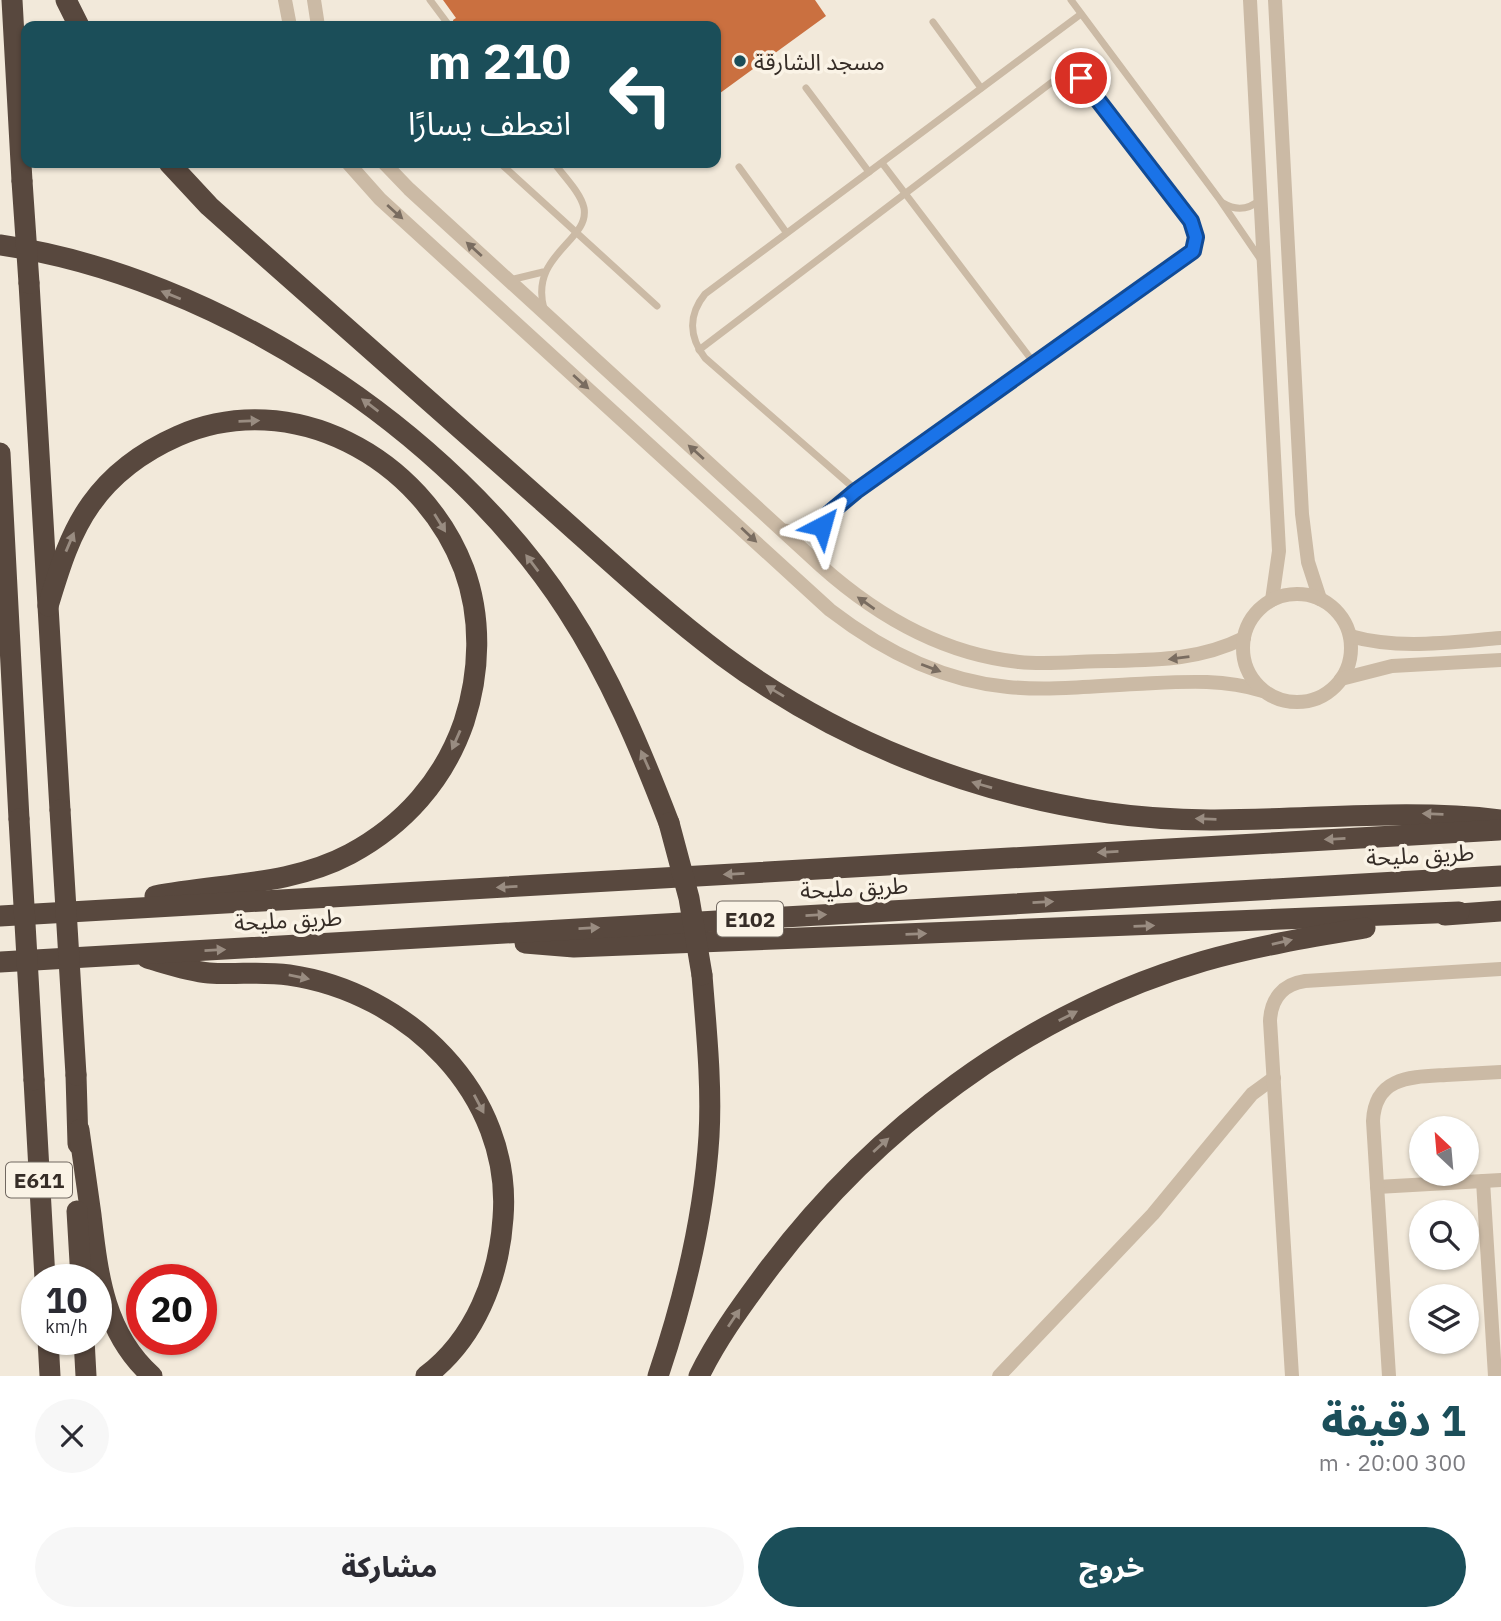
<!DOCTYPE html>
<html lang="ar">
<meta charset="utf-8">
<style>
:root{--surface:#fff;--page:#f7f7f7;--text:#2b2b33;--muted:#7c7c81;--accent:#1b4e59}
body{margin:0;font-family:"IBM Plex Sans","Noto Sans Arabic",sans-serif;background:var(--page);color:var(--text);direction:rtl;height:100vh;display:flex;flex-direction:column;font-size:26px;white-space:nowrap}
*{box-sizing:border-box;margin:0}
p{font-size:23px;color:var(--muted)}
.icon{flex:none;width:38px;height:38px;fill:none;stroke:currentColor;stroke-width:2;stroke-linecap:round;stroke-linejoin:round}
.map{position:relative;height:1376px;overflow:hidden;direction:ltr}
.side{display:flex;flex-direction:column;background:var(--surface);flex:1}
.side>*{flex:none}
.hud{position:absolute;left:21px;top:21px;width:700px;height:147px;border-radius:14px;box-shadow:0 2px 5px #0004;direction:rtl;background:#1b4e59;color:#fff;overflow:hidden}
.needle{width:46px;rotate:334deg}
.fabs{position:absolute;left:1409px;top:1116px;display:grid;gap:14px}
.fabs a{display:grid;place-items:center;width:70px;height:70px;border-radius:50%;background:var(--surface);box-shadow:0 2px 5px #0004;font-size:35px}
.speed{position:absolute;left:21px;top:1264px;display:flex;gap:14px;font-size:35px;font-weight:700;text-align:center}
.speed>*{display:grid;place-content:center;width:91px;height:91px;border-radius:50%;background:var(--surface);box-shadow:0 2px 5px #0004;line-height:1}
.speed small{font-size:18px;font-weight:400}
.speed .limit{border:10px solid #d22;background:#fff;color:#111}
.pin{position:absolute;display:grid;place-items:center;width:60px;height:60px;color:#fff;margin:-30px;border:4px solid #fff;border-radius:50%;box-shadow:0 2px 7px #0007}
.me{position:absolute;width:77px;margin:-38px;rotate:39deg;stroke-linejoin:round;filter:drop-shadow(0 0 5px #0008)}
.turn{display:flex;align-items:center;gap:24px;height:147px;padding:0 35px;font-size:32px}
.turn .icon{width:91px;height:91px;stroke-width:2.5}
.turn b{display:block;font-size:49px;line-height:60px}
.round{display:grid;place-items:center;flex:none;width:74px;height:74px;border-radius:37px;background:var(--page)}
.summary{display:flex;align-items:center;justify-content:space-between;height:119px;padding:0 35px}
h1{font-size:42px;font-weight:800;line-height:52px;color:var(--accent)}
.primary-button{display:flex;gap:14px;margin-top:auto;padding:14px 35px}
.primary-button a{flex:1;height:80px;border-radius:42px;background:var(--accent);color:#fff;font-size:28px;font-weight:800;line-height:80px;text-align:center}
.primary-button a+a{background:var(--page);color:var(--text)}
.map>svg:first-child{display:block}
.building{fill:#ca7040}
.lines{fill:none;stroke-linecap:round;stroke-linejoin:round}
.service{stroke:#cbbaa5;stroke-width:7}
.minor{stroke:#cbbaa5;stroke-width:14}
.motorway{stroke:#58483e;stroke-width:21}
.motorway-bridge{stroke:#58483e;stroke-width:21}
.oneway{fill:#796c60}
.oneway2{fill:#998c81}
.route-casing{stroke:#114b97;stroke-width:18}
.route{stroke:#1a73e8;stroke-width:12}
.poi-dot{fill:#1b4e59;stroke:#faf3e6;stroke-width:2.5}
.labels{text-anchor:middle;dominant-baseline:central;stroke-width:7;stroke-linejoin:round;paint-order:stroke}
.shield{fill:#faf3e6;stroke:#716860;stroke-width:2}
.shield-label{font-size:21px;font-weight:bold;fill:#362d27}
.poi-label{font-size:23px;fill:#362d27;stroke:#faf3e6;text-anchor:start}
.street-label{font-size:23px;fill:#362d27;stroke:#faf3e6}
</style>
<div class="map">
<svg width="1501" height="1376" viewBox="0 0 1501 1376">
<rect width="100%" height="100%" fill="#f2e9da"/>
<path class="building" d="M 443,0 L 815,0 L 826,16 L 716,96 L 716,26 L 454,26 L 453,20 L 456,18 Z"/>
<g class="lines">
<g class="service">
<path d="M 430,0 L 448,24"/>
<path d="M 1071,0 L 1220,200 L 1261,260"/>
<path d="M 933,22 L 981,88"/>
<path d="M 806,88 L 869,172"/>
<path d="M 500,163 L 657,306"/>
<path d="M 882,163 L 1034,363"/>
<path d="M 739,167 L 786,232"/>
<path d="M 1223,203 C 1236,211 1248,210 1260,200"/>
<path d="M 510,280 L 543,272"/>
<path d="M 544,309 C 529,254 590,241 584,208 C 581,193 563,175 554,163"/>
<path d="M 699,350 L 1064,73 L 1073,73 L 1081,78 L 1191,221 L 1196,237 L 1193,251 L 856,490 L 820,521"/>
<path d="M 856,490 L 705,358 C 689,337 688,315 705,294 L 1081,14"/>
<path d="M 781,527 L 795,528 L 820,521 C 823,530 818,549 821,562"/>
</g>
<g class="minor">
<path d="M 285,0 L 290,26"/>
<path d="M 314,0 L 318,26"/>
<path d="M 1250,0 L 1279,551 L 1272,600"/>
<path d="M 1275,0 L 1302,514 L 1308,562 L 1320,599"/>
<path d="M 348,163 L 380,199 L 830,610 C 882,650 942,681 1008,687 C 1051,691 1094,686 1136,684 C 1180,682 1220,678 1263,691"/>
<path d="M 384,163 L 409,189 L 821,566 C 877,616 943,654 1019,662 C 1048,665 1080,661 1109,661 C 1157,660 1200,660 1244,638"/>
<circle cx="1297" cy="648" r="54"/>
<path d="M 1350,636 C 1399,650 1451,642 1501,638"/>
<path d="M 1341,679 L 1392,666 L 1501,660"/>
<path d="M 1483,1181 L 1495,1376"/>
<path d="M 1377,1187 L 1501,1180"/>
<path d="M 999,1376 L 1153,1214 L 1252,1094 L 1274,1078"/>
<path d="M 1292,1376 L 1270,1021 C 1271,999 1283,984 1305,981 L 1501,969"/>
<path d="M 1389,1376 L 1373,1121 C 1375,1076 1412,1077 1446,1075 C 1465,1074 1483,1073 1501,1072"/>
</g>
<g class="motorway">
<path d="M 12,0 L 22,181"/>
<path d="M 66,0 L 79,26"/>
<path d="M 169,163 L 209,206 L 247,240 C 345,327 443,414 541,500 C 601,553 659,608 723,656 C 836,740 970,793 1109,813 C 1239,832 1371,804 1501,820"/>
<path d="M 0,245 C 214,276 449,428 567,610 C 610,676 641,750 669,823"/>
<path d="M 29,283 L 60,810"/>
<path d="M 0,453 L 19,819"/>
<path d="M 48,606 C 59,570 69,535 91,504 C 113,473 144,451 178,436 C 292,386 422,458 464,569 C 482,618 480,673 464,722 C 444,780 404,825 350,854 C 290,886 221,883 155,896"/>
<path d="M 1445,915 L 1501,911"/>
<path d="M 0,916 L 1499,830"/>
<path d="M 525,943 L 574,947 L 1459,912"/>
<path d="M 147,958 C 168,964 188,971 209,973 C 236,975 262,971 289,975 C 407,992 513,1094 503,1218 C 499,1278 475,1339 426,1376"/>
<path d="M 0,962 L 1501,876"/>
<path d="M 76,1075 L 78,1144"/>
<path d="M 34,1080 L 45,1279"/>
<path d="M 79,1130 C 83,1158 87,1187 91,1215 C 98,1275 104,1333 152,1376"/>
<path d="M 77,1211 L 81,1279"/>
<path d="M 48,1339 L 50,1376"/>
<path d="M 84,1339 L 86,1376"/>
<path d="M 658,1376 C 684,1299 704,1217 709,1136 C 712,1083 706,1028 702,975"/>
<path d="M 699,1376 C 716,1341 739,1309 762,1278 C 871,1130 1026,1013 1204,961 C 1256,946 1311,937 1365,928"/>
</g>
<g class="motorway-bridge">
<path d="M 22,181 L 29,283"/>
<path d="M 60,810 L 76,1075"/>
<path d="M 19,819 L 34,1080"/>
<path d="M 669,823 L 689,898 L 702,975"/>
</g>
</g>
<defs><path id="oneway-solid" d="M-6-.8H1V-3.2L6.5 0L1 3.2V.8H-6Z" transform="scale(1.75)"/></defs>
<g class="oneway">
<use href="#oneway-solid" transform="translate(395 212) rotate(42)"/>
<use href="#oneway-solid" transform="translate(474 249) rotate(-138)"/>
<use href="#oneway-solid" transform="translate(581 382) rotate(42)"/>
<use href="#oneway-solid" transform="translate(696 452) rotate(-138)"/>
<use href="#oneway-solid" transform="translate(749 535) rotate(43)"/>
<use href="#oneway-solid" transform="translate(866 603) rotate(-145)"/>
<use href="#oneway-solid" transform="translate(1179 658) rotate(173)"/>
<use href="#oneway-solid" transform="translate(931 668) rotate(21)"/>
</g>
<g class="oneway2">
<use href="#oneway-solid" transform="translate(171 295) rotate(-158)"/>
<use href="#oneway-solid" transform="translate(370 405) rotate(-143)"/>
<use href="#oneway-solid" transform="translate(249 421) rotate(-2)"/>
<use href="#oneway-solid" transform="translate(440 523) rotate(58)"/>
<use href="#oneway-solid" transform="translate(70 542) rotate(-67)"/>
<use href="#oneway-solid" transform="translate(532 563) rotate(-127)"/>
<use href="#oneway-solid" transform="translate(775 691) rotate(-149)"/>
<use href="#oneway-solid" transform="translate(456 740) rotate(114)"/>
<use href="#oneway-solid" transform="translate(645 760) rotate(-114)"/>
<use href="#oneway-solid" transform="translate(982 785) rotate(-164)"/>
<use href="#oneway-solid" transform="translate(1433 814) rotate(-178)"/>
<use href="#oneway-solid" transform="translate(1206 819) rotate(-178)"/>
<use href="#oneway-solid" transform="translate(1335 839) rotate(177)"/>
<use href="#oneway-solid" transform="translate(1108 852) rotate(177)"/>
<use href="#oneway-solid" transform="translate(734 874) rotate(177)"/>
<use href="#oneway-solid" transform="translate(507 887) rotate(177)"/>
<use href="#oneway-solid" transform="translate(1043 902) rotate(-3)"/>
<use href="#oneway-solid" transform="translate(816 915) rotate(-3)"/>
<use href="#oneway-solid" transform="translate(1144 926) rotate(-2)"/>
<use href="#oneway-solid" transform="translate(589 928) rotate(-3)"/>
<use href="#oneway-solid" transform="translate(916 934) rotate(-2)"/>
<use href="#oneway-solid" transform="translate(1282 942) rotate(-13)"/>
<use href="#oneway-solid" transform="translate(215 950) rotate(-3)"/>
<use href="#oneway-solid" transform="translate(299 977) rotate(11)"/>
<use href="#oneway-solid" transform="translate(1068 1016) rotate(-27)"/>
<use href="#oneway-solid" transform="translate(479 1104) rotate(62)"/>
<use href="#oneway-solid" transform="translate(881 1145) rotate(-42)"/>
<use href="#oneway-solid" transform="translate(734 1318) rotate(-56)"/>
</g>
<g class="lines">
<defs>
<path id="route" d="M 822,526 L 820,521 L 856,491 L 1193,251 L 1196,237 L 1191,221 L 1081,78"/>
</defs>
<use href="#route" class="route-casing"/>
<use href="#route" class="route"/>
</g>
<circle class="poi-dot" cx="740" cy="61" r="7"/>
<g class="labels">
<g class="shield">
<rect x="717" y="901.5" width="66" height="35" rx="5"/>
<rect x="6" y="1162.5" width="66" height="35" rx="5"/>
</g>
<g class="shield-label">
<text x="750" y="919">E102</text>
<text x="39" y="1180">E611</text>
</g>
<g class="poi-label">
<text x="754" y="61">مسجد الشارقة</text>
</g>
<g class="street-label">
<text transform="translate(1420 854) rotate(-3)">طريق مليحة</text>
<text transform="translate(854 887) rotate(-3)">طريق مليحة</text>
<text transform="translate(288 919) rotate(-3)">طريق مليحة</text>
</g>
</g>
</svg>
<div class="fabs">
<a><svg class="needle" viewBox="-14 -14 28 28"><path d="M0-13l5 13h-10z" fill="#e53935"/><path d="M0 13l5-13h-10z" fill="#7c7c81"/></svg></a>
<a><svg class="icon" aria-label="search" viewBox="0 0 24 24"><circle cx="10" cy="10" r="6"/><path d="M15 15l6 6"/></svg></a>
<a><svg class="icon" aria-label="layers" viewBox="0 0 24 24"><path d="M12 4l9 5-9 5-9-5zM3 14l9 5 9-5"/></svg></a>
</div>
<div class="speed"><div>10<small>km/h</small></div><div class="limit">20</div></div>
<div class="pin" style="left:1081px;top:78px;background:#d93025"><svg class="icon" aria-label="arrive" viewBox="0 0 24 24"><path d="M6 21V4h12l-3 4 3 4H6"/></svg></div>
<svg class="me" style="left:822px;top:526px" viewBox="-20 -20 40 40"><path d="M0-17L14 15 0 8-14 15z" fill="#1a73e8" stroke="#fff" stroke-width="4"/></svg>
<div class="hud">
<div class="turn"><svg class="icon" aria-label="left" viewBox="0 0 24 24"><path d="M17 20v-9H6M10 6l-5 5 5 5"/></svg><div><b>210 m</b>انعطف يسارًا</div></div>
</div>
</div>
<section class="side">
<div class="summary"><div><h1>1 دقيقة</h1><p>300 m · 20:00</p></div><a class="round"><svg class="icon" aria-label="close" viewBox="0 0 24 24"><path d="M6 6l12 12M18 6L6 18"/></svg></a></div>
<div class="primary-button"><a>خروج</a><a>مشاركة</a></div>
</section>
